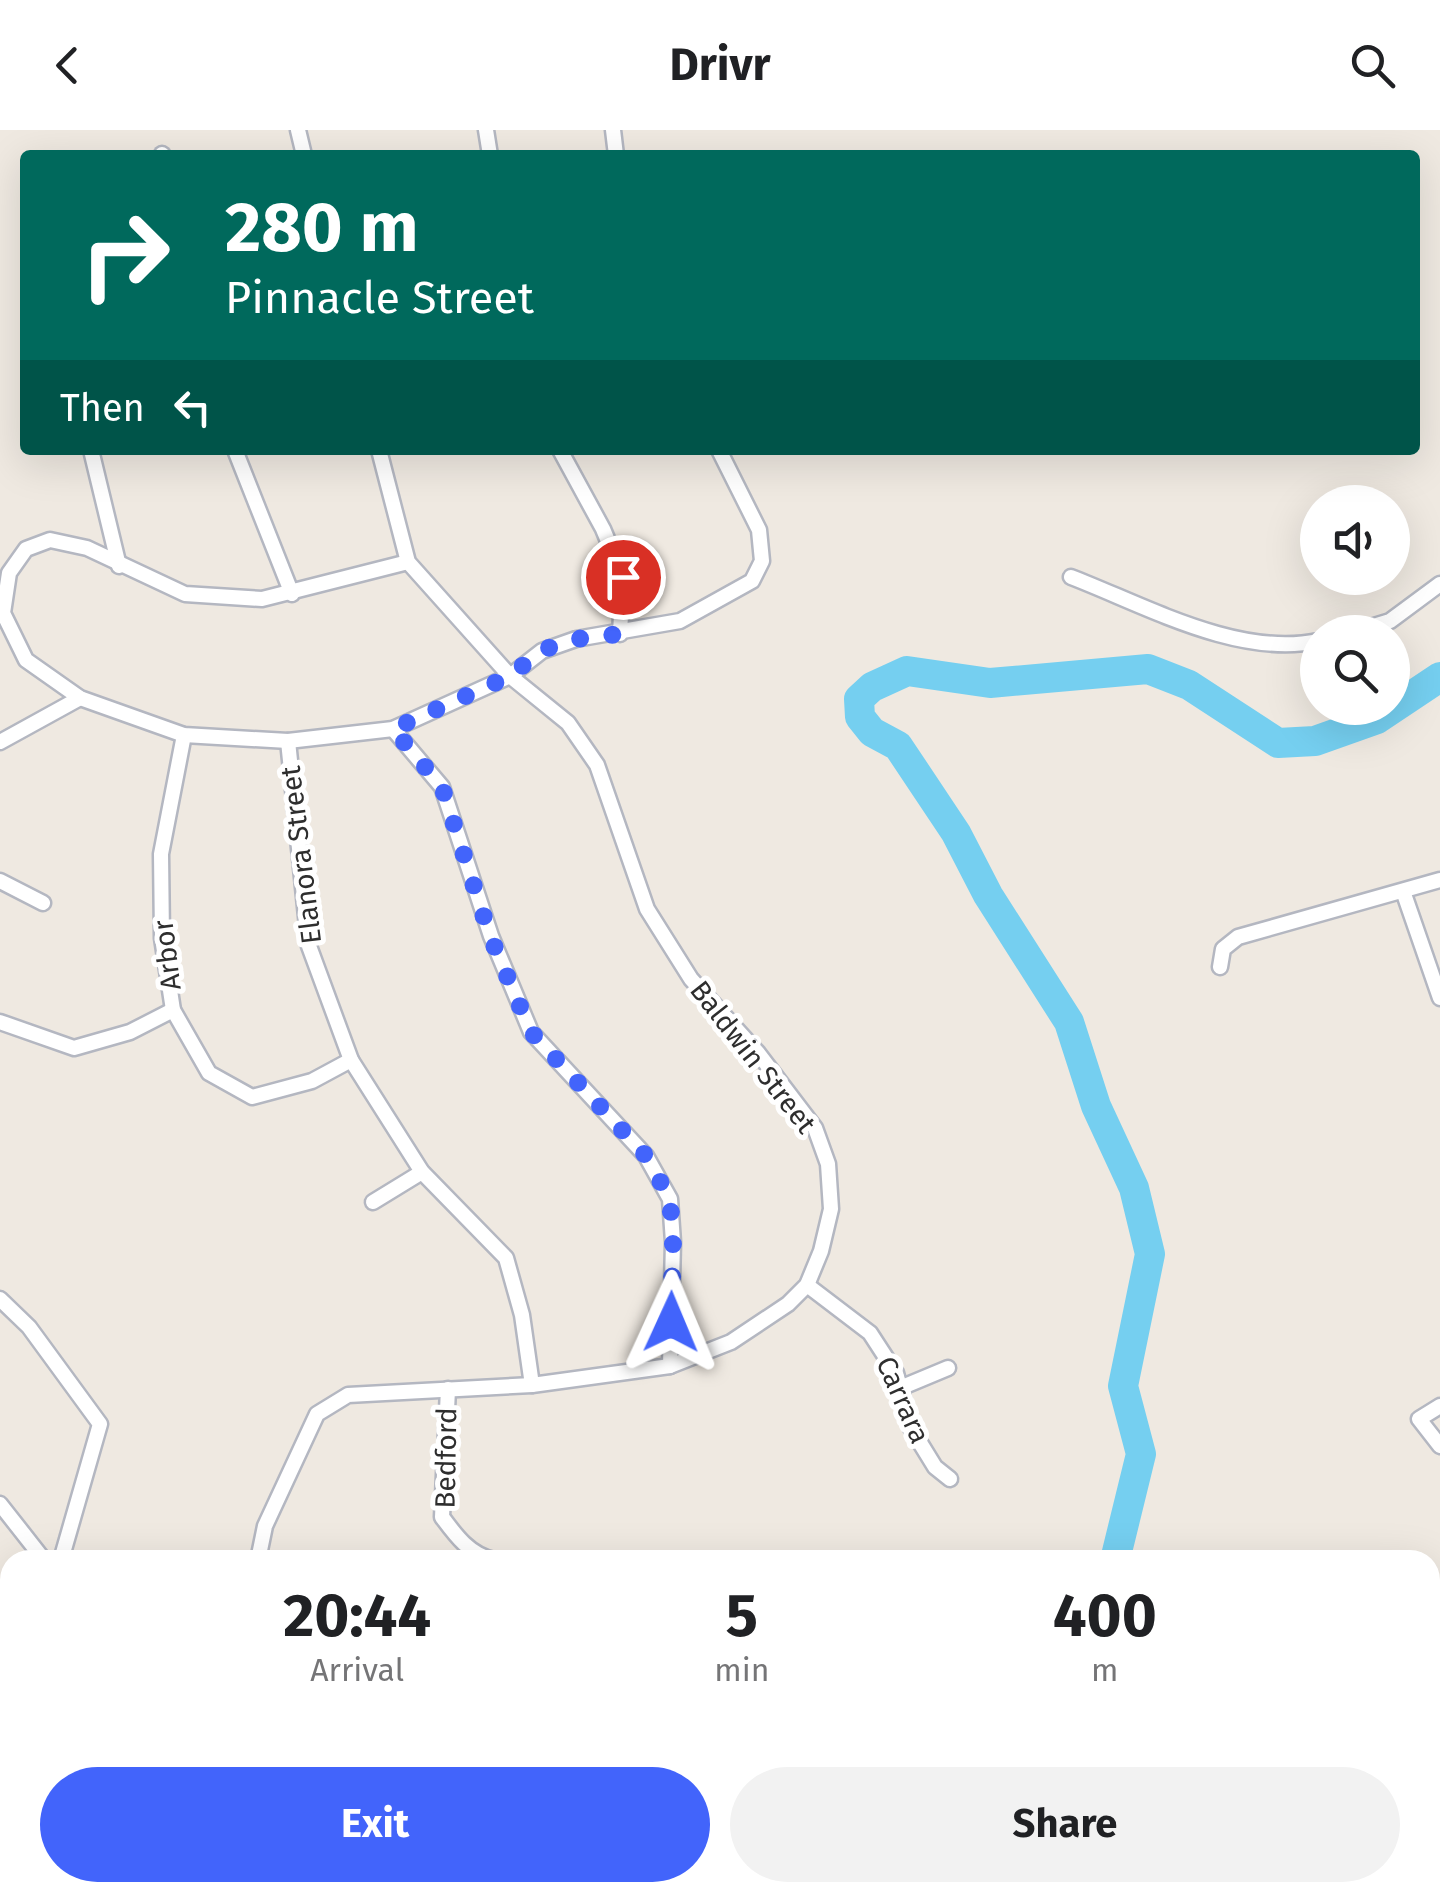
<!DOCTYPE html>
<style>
:root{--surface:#fff;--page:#f2f2f2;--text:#202124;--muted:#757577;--accent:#4264fb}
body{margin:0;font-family:"Fira Sans",sans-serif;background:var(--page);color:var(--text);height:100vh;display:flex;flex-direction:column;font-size:38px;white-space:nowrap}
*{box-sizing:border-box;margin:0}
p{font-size:32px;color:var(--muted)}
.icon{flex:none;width:55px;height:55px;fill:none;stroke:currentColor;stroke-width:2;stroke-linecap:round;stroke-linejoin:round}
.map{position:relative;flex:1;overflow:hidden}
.sheet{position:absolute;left:0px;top:1420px;width:1440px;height:352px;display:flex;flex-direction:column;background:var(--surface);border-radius:30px 30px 0 0;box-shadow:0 10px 40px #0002}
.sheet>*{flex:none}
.hud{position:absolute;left:20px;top:20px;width:1400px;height:305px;border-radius:10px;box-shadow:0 10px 40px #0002;background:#00695c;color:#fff;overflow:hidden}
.tools{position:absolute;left:1300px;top:355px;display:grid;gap:20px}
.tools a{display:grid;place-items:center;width:110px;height:110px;border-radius:50%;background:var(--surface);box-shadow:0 10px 40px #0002;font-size:50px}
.pin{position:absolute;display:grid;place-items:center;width:85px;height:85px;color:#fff;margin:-42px;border:5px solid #fff;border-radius:50%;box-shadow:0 2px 10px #0007}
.me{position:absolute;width:110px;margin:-55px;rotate:1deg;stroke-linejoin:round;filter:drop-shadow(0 0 8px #0008)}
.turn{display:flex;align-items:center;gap:35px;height:210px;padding:0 40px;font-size:45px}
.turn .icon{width:130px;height:130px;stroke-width:2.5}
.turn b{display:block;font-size:70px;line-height:85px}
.then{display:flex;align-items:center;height:95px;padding:0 40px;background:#0003;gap:20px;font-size:38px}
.eta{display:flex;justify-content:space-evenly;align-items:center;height:170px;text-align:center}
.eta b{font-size:60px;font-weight:700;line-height:70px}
.button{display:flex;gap:20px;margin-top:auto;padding:20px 40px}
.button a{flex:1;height:115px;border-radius:60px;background:var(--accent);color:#fff;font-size:40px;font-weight:700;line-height:115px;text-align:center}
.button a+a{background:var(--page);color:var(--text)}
header{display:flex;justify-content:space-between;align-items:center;height:130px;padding:0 40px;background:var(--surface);font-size:45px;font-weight:700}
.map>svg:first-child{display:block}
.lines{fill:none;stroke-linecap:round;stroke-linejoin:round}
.river{stroke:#75cff0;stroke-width:30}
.minor-casing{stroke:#b4b7c1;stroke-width:19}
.minor{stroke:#fff;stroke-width:14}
.route{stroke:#4264fb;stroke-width:18;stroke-dasharray:0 32.4}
.labels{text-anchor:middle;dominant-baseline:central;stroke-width:10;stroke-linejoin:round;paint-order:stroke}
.street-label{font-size:28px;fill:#2e2e2e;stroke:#fff}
</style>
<header><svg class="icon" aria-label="back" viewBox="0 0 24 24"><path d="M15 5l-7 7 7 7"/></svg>Drivr<svg class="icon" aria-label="search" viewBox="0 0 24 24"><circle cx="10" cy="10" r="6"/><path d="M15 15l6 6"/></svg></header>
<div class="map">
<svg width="1440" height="1771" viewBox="0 0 1440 1771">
<rect width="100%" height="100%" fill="#efe9e1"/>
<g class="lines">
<g class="river">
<path d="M 1115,1430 L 1141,1324 L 1123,1256 L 1150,1124 L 1134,1058 L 1096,976 L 1069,892 L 988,765 L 956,703 L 898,616 L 872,602 L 860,587 L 859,569 L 872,557 L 907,541 L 990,553 L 1148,539 L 1189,555 L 1278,613 L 1315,611 L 1377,589 L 1440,547"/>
<path d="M 1179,1762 L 1181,1771"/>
</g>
<defs>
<g id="minor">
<path d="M 298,0 L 304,25"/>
<path d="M 486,0 L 490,25"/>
<path d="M 613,0 L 616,25"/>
<path d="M 162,24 L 163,25"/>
<path d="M 91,320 L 119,436"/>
<path d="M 235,320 L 292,464"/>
<path d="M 560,320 L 603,399 L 623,447 L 620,504"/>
<path d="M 408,432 L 262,469 L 185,464 L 87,418 L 50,410 L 26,419 L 9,443 L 3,483 L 26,530 L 80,568 L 184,605 L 288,611 L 393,599 L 510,546 L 542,521 L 576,509 L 680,491 L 752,451 L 762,431 L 759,400 L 719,320"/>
<path d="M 1071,447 C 1144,475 1238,528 1318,511"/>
<path d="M 1354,502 L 1390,491 L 1440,454"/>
<path d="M 393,599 L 442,657 L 491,806 L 531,902 L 646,1026 L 670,1069 L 673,1112 L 670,1236"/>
<path d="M 184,605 L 161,724 L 162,808 L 173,880 L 209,943 L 252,967 L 312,951 L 351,930"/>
<path d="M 288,611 L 309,816 L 351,930 L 422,1042 L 506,1128 L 522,1185 L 532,1255"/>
<path d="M 0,612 L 80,568"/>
<path d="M 0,751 L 43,773"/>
<path d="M 1403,761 L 1440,868"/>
<path d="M 1220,837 L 1223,819 L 1238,807 L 1440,750"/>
<path d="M 0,892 L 74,918 L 130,902 L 173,880"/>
<path d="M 373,1072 L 422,1042"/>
<path d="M 807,1155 L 870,1203 L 896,1243 L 911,1298 L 935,1337 L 950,1349"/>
<path d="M 0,1169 L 29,1197 L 100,1294 L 61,1430"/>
<path d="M 900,1258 L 948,1238"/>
<path d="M 448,1259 L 442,1387 C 456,1406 470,1425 494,1430"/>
<path d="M 1440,1276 L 1419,1289 L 1440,1316"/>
<path d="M 0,1374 L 44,1430"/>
<path d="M 258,1430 L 265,1396 L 317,1284 L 348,1265 L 532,1255 L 670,1236 L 731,1212 L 788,1174 L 807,1155 L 821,1121 L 831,1079 L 828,1034 L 815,998 L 758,923 L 691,849 L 647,779 L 597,635 L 568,593 L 510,546 L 408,432 L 379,320"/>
<path d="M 0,1583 L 10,1588"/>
<path d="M 0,1634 L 10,1601"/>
<path d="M 261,1762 L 280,1768"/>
<path d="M 498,1762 L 501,1771"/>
<path d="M 663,1762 L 664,1771"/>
<path d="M 817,1762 L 819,1771"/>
</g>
</defs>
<use href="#minor" class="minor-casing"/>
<use href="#minor" class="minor"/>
</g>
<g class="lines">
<path class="route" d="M 623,447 L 620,504 L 576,509 L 542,520 L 510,546 L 393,599 L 442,657 L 490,806 L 531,902 L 646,1026 L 670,1069 L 673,1112 L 671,1192"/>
</g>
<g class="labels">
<g class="street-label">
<text transform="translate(301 725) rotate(-97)">Elanora Street</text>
<text transform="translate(167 825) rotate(-97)">Arbor</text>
<text transform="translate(753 927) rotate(52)">Baldwin Street</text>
<text transform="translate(903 1270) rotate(66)">Carrara</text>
<text transform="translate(446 1328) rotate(-89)">Bedford</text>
</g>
</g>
</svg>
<div class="tools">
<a><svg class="icon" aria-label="sound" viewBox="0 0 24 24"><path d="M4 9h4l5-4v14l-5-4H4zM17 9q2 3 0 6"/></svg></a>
<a><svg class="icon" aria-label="search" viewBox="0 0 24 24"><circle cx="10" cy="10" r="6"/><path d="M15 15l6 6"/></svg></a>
</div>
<div class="pin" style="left:623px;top:447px;background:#d93025"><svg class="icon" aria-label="arrive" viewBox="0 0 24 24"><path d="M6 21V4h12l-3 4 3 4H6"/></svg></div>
<svg class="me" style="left:671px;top:1192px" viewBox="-20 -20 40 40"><path d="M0-17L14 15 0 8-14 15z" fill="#4264fb" stroke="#fff" stroke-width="4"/></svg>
<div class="hud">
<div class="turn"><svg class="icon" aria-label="right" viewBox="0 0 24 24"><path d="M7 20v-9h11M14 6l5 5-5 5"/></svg><div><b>280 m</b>Pinnacle Street</div></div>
<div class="then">Then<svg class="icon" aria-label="left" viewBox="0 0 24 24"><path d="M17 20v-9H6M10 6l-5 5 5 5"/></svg></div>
</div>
<section class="sheet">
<div class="eta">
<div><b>20:44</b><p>Arrival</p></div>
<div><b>5</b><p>min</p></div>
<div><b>400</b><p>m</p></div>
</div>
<div class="button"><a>Exit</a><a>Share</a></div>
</section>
</div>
